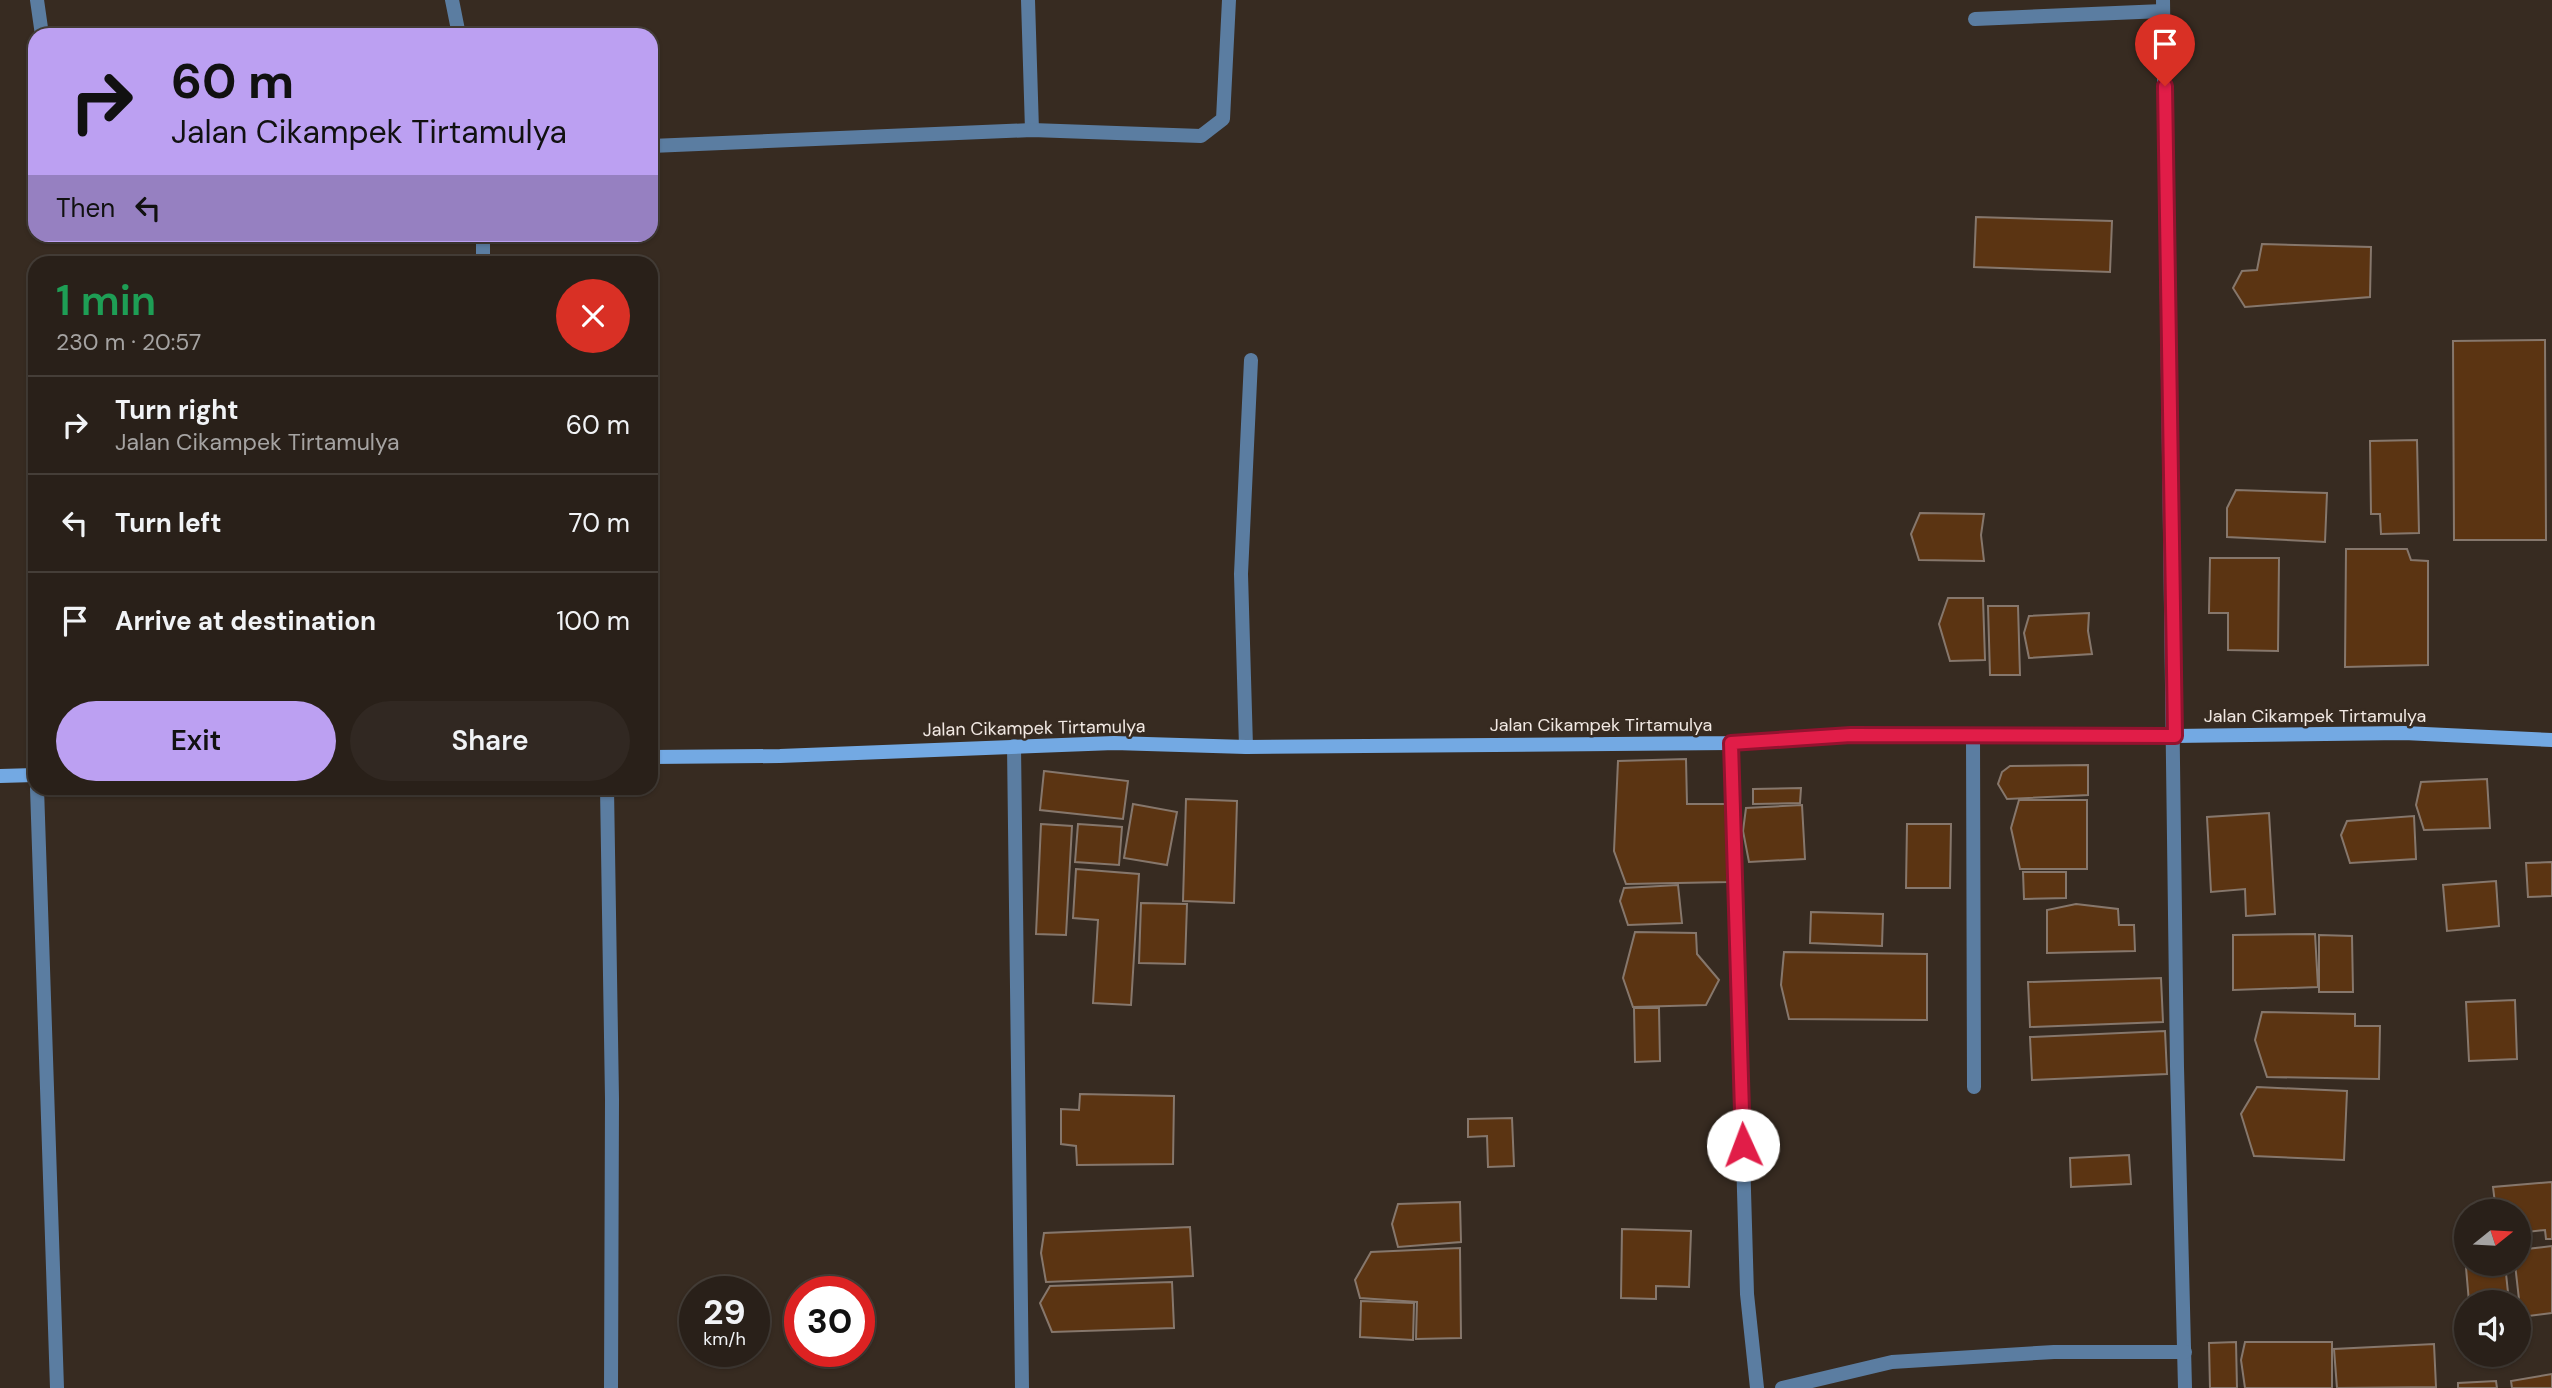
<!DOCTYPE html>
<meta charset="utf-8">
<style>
:root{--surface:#292019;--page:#312822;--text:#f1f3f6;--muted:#a5a3a2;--line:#453e38;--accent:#bca0f2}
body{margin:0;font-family:"DM Sans",sans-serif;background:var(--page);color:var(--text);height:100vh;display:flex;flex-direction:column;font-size:26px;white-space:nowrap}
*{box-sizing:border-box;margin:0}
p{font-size:23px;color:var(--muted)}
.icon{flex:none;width:38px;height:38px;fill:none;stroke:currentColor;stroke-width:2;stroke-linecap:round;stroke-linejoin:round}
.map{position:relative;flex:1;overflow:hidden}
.details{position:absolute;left:28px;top:256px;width:630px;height:539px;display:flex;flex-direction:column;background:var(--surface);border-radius:21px;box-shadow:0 2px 5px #0004,0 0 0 2px var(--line)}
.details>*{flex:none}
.hud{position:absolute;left:28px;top:28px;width:630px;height:214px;border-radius:21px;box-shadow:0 2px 5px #0004,0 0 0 2px var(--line);background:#bca0f2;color:#111;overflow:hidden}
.needle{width:46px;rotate:72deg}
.buttons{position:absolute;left:2454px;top:1199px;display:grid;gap:14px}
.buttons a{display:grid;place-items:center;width:77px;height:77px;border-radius:50%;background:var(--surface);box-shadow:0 2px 5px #0004,0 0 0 2px var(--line);font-size:35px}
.speed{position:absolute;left:679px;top:1276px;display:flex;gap:14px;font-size:35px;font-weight:700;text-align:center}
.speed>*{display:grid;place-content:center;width:91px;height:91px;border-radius:50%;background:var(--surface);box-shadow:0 2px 5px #0004,0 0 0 2px var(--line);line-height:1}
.speed small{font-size:18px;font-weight:400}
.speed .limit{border:10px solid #d22;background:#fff;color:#111}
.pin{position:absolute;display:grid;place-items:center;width:60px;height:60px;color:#fff;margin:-72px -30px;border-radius:50% 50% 50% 0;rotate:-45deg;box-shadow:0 0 7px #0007}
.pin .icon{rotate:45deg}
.me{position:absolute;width:77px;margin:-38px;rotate:358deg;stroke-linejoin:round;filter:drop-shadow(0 0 5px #0008)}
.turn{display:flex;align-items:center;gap:24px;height:147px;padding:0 28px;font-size:32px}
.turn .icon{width:91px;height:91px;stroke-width:2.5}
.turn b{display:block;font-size:49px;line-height:60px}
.then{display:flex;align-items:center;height:66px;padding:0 28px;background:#0003;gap:14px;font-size:26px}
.round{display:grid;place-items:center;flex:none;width:74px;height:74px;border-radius:37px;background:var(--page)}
.head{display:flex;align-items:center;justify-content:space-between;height:119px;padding:0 28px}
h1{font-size:42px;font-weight:600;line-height:52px;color:#1e9e55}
.primary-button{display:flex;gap:14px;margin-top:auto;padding:14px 28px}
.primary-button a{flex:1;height:80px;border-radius:42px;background:var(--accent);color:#111;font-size:28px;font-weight:600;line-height:80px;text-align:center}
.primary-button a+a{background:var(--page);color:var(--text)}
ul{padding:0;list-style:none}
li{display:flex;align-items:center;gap:21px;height:98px;padding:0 28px;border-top:2px solid var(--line)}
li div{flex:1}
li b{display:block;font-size:26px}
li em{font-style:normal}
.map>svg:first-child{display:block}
.building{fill:#5b3412;stroke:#86776c;stroke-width:2}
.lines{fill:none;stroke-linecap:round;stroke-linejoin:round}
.lane{stroke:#5b7da1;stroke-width:14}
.street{stroke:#5b7da1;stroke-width:14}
.secondary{stroke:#73a9e3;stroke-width:14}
.route-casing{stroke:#92132f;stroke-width:18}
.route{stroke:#e11d48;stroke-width:12}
.labels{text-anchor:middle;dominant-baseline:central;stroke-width:5;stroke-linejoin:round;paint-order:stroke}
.street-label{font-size:18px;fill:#f2e9e3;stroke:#372b21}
</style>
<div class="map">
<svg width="2552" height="1388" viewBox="0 0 2552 1388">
<rect width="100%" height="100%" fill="#372b21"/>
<g class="building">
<path d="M 1976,217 L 2112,221 L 2110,272 L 1974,267 Z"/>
<path d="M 2262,244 L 2371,247 L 2370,297 L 2245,307 L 2233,288 L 2242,271 L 2257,270 Z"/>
<path d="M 2545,340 L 2546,540 L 2454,540 L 2453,341 Z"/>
<path d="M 2417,440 L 2419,533 L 2381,534 L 2380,514 L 2371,514 L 2370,441 Z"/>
<path d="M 2236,490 L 2327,493 L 2325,542 L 2227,537 L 2227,508 Z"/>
<path d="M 1920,513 L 1984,514 L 1981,535 L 1984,561 L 1919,560 L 1911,534 Z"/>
<path d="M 2346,549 L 2407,549 L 2411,560 L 2428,561 L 2428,665 L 2345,667 Z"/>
<path d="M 2210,558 L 2279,558 L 2278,651 L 2228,650 L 2228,613 L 2209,613 Z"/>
<path d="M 1948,598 L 1983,598 L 1985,660 L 1950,661 L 1939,624 Z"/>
<path d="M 1988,606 L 2018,606 L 2020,675 L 1990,675 Z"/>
<path d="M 2089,613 L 2088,631 L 2092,654 L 2029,658 L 2024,633 L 2029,616 Z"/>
<path d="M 1686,759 L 1687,804 L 1726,804 L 1728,882 L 1626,884 L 1614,851 L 1618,761 Z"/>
<path d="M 2088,765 L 2088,795 L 2007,799 L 1998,784 L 2002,772 L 2010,766 Z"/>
<path d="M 1044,771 L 1128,781 L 1123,819 L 1040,810 Z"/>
<path d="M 2487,779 L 2490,828 L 2424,830 L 2416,805 L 2421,782 Z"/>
<path d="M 1801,788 L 1800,803 L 1753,804 L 1753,789 Z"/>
<path d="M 1186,799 L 1237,801 L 1234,903 L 1183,901 Z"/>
<path d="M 2019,800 L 2087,800 L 2087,869 L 2020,869 L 2011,828 Z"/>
<path d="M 1133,804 L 1177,812 L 1167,865 L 1124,858 Z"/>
<path d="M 1802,805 L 1805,859 L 1749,862 L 1743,831 L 1746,808 Z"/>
<path d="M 2269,813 L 2275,914 L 2246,916 L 2245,889 L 2211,892 L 2207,817 Z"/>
<path d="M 2414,816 L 2416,859 L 2350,863 L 2341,835 L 2347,821 Z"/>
<path d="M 1041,824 L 1072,826 L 1066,935 L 1036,934 Z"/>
<path d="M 1078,824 L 1122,827 L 1119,865 L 1075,862 Z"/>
<path d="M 1907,824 L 1951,824 L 1950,888 L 1906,888 Z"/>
<path d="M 2552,862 L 2552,896 L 2528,897 L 2526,863 Z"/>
<path d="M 1076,869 L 1139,874 L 1131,1005 L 1093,1003 L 1098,920 L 1073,918 Z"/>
<path d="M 2023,872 L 2066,872 L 2066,898 L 2024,899 Z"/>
<path d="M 2496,881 L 2499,926 L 2447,931 L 2443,885 Z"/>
<path d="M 1678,885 L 1682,923 L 1628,925 L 1620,901 L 1624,888 Z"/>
<path d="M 1141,903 L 1187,904 L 1185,964 L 1139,963 Z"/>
<path d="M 2076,904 L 2118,909 L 2119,925 L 2134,925 L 2135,951 L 2047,953 L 2047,910 Z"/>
<path d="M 1811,912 L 1883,914 L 1882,946 L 1810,943 Z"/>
<path d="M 1635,932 L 1696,933 L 1697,954 L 1719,980 L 1706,1005 L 1633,1007 L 1623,978 Z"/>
<path d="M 2315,934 L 2318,987 L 2233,990 L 2233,935 Z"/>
<path d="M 2319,935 L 2352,936 L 2353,992 L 2319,992 Z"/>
<path d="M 1784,952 L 1927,954 L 1927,1020 L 1789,1019 L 1781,985 Z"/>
<path d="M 2161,978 L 2163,1022 L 2030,1027 L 2028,982 Z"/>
<path d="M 2515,1000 L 2517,1059 L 2469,1061 L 2466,1002 Z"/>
<path d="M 1634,1008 L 1659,1008 L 1660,1061 L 1635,1062 Z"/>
<path d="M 2262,1012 L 2355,1014 L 2355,1026 L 2380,1026 L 2379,1079 L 2267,1077 L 2255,1040 Z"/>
<path d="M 2165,1031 L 2167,1074 L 2032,1080 L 2030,1037 Z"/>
<path d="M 2257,1087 L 2347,1091 L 2344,1160 L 2254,1156 L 2241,1114 Z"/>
<path d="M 1080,1094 L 1174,1096 L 1173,1164 L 1077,1165 L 1076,1146 L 1061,1144 L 1061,1109 L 1079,1110 Z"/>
<path d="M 1512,1118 L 1514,1166 L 1488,1167 L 1487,1136 L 1468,1137 L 1468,1119 Z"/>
<path d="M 2129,1155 L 2131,1184 L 2071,1187 L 2070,1158 Z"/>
<path d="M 2552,1182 L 2552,1239 L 2546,1239 L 2545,1230 L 2518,1233 L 2518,1211 L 2496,1211 L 2493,1187 Z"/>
<path d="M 1460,1202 L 1461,1242 L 1398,1247 L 1392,1224 L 1398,1204 Z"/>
<path d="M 1190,1227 L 1193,1276 L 1046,1282 L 1041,1253 L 1044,1233 Z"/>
<path d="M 1622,1229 L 1691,1231 L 1689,1287 L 1656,1286 L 1656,1299 L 1621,1298 Z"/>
<path d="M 2552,1246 L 2552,1313 L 2521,1317 L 2515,1264 L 2518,1264 L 2518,1250 Z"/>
<path d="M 1460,1248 L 1461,1338 L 1416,1339 L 1417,1302 L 1360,1298 L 1355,1280 L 1371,1252 Z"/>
<path d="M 2465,1256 L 2466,1264 L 2505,1264 L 2509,1302 L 2469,1302 Z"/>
<path d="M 1172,1282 L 1174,1328 L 1052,1332 L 1040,1303 L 1050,1286 Z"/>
<path d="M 1361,1301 L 1414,1303 L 1413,1340 L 1360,1337 Z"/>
<path d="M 2236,1342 L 2237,1388 L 2210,1388 L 2209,1343 Z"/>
<path d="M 2245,1342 L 2332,1342 L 2332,1388 L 2245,1388 L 2241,1360 Z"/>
<path d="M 2434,1344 L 2436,1387 L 2337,1388 L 2334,1349 Z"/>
<path d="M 2552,1374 L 2552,1388 L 2512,1388 L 2511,1381 Z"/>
<path d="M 2496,1381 L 2497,1388 L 2458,1388 L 2458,1383 Z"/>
</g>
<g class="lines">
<g class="lane">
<path d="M 1973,736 L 1974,1087"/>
<path d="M 1246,747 L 1241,574 L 1251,360"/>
</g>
<g class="street">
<path d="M 37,0 L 42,35"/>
<path d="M 452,0 L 459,35"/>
<path d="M 1028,0 L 1032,130"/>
<path d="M 2163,0 L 2177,1067 L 2185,1388"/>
<path d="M 1975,19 L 2163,11"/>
<path d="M 651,146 L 1032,130 L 1201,136 L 1223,119 L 1229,0"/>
<path d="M 483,259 L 483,234"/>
<path d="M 1731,743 L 1747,1294 L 1757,1388"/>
<path d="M 1014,746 L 1022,1388"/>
<path d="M 37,788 L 57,1388"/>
<path d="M 607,788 L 612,1099 L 611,1388"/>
<path d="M 1782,1388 L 1892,1362 L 2054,1352 L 2185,1352"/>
</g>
<g class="secondary">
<path d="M 651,757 L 780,756 L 1114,743 L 1246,747 L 1731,743 L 1851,735 L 2174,736 L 2404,733 L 2552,740"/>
<path d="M 0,776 L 35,775"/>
</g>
</g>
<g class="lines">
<defs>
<path id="route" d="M 1743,1145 L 1731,743 L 1851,735 L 2175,736 L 2165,86"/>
</defs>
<use href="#route" class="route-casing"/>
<use href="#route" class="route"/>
</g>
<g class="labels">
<g class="street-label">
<text x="2315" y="716">Jalan Cikampek Tirtamulya</text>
<text x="1601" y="725">Jalan Cikampek Tirtamulya</text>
<text transform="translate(1034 728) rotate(-1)">Jalan Cikampek Tirtamulya</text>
</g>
</g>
</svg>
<div class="buttons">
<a><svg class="needle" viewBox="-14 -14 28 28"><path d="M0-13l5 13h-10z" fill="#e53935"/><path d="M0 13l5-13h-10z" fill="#a5a3a2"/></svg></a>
<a><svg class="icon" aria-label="sound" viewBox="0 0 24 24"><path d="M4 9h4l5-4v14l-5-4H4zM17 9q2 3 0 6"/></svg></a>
</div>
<div class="speed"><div>29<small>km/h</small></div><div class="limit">30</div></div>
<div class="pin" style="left:2165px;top:86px;background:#d93025"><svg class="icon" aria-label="arrive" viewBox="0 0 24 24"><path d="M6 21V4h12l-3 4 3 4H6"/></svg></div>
<svg class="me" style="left:1743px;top:1145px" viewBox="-20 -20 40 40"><circle r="19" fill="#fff"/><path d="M0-13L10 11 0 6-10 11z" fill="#e11d48"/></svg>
<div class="hud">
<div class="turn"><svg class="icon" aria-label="right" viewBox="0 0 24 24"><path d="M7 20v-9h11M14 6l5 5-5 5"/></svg><div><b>60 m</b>Jalan Cikampek Tirtamulya</div></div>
<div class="then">Then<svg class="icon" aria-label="left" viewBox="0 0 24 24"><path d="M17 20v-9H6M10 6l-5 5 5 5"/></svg></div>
</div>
<section class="details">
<div class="head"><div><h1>1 min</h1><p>230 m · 20:57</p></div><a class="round" style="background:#d93025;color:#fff"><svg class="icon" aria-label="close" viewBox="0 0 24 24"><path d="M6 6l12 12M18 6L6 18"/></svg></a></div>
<ul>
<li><svg class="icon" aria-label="right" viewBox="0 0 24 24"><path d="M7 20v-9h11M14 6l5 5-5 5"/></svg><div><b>Turn right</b><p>Jalan Cikampek Tirtamulya</p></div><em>60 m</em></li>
<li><svg class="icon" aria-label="left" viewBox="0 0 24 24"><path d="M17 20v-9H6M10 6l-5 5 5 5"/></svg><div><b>Turn left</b></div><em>70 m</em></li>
<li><svg class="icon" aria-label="arrive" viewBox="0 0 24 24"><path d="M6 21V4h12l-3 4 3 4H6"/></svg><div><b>Arrive at destination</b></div><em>100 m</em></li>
</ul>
<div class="primary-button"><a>Exit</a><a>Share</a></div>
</section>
</div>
